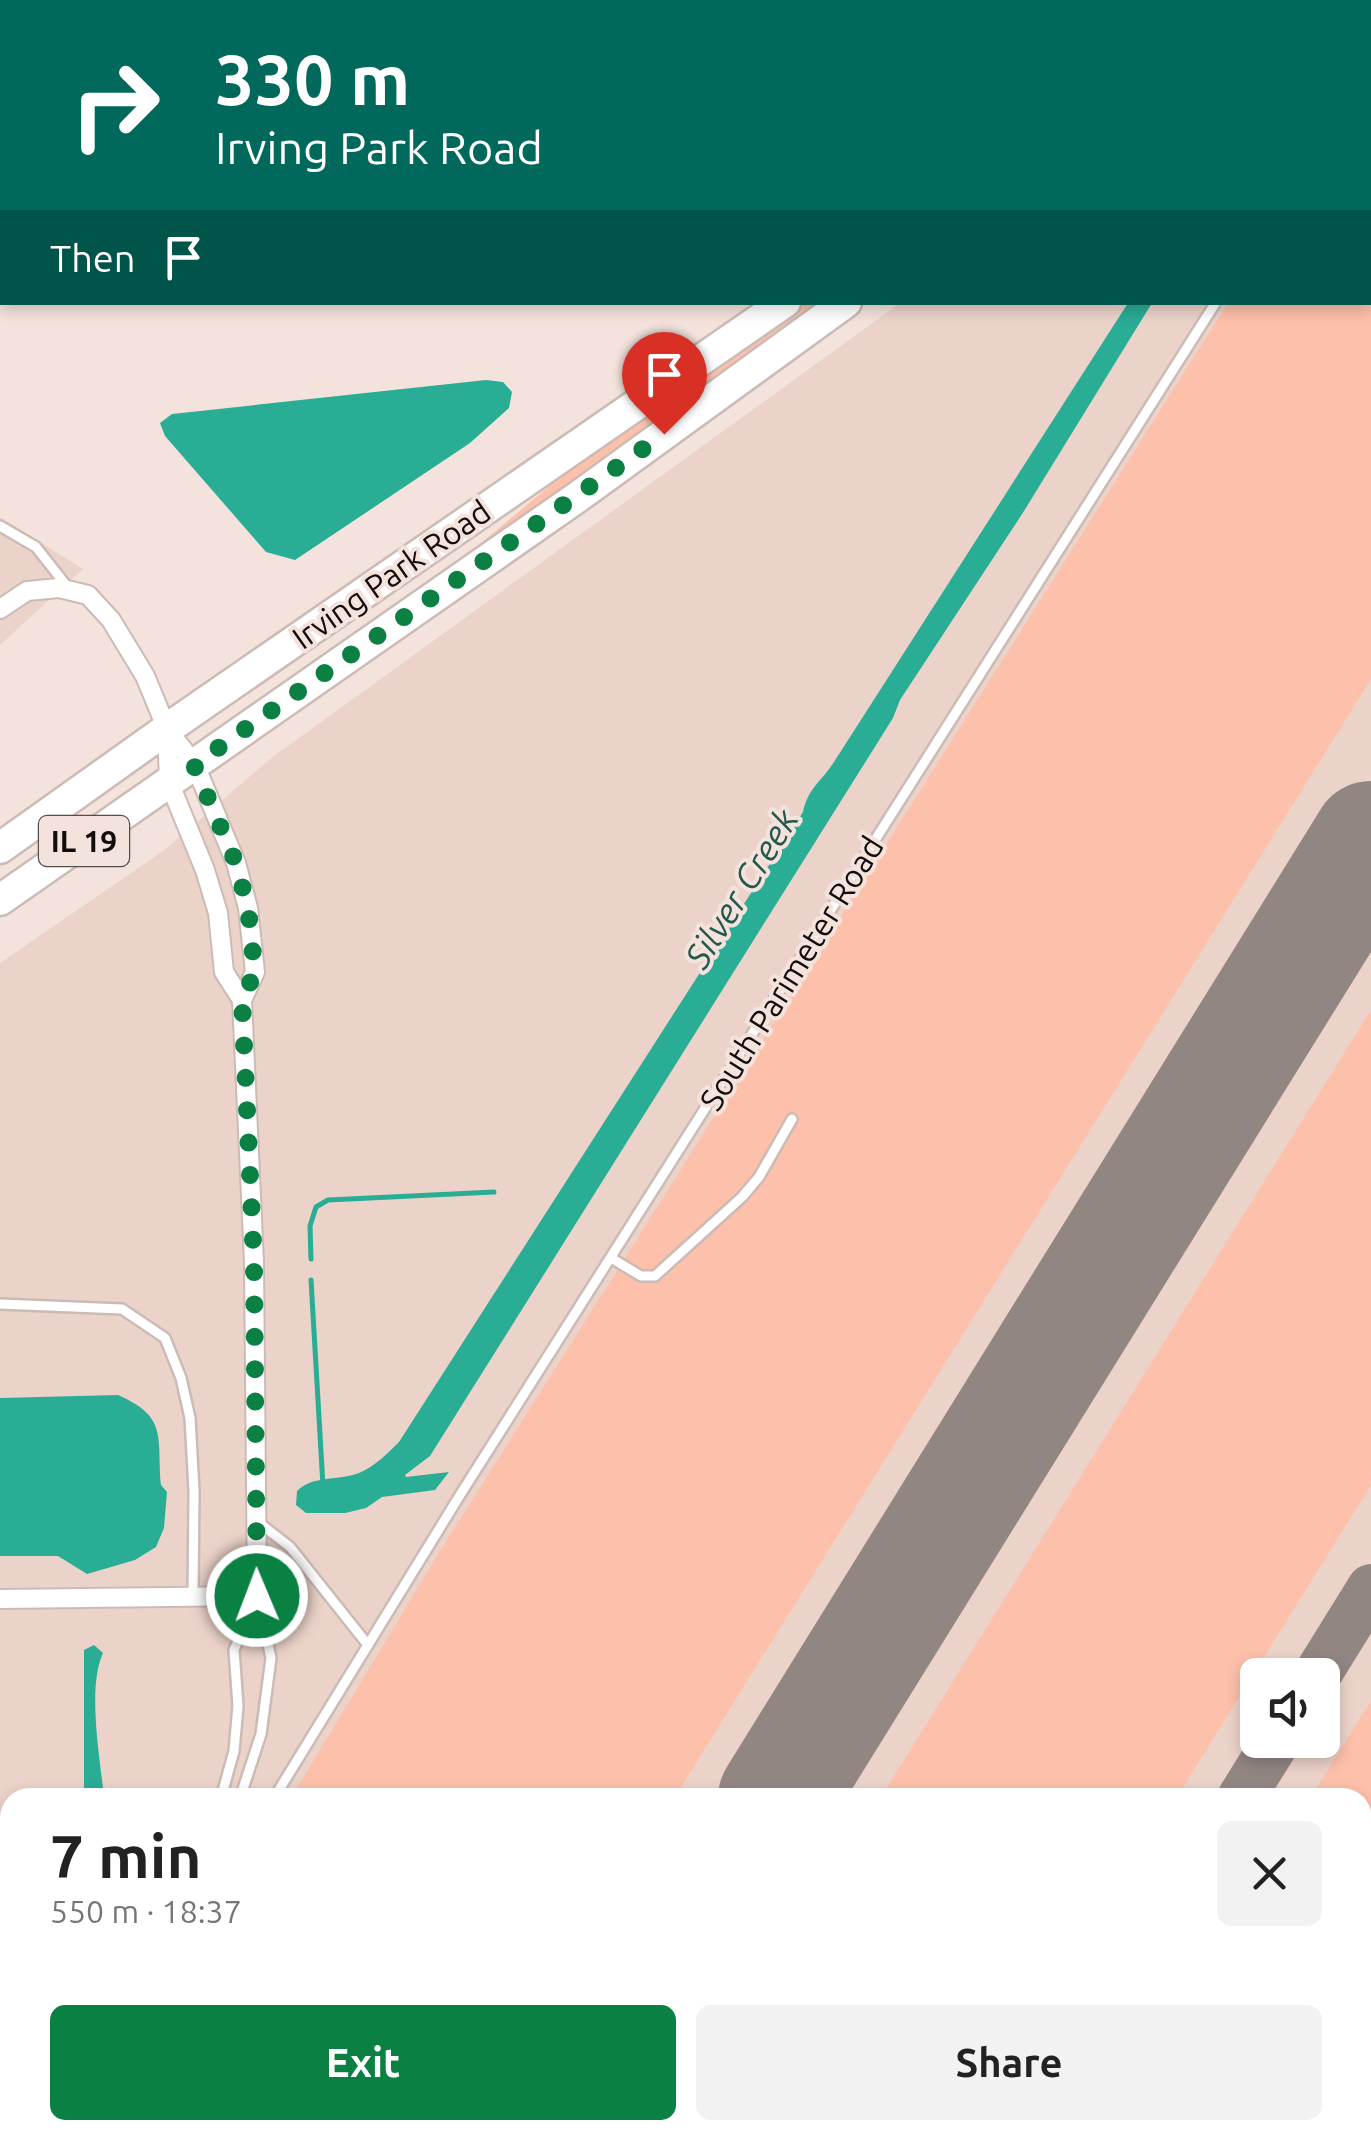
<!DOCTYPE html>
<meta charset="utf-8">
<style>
:root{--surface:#fff;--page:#f2f2f2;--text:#222;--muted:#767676;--accent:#0b8043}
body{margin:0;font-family:Ubuntu,sans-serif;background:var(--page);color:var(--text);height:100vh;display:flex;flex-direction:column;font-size:38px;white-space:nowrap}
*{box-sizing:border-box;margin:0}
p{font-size:32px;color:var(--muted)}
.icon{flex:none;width:55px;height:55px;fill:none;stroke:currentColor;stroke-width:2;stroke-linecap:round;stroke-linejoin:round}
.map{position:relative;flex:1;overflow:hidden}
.panel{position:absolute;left:0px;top:1788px;width:1372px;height:352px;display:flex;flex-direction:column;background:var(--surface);border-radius:30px 30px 0 0;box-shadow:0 5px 15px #0003}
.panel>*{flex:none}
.banner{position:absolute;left:0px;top:0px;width:1372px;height:305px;box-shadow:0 5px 15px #0003;background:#00695c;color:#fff;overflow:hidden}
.tools{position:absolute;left:1240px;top:1658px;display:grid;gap:20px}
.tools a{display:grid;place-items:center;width:100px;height:100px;border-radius:15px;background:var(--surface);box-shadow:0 5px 15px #0003;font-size:50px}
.pin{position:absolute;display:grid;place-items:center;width:85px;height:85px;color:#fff;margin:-102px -42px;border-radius:50% 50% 50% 0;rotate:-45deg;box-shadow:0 0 10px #0007}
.pin .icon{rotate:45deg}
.me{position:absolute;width:110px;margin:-55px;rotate:359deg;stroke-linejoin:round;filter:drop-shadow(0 0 8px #0008)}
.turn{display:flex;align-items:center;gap:35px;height:210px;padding:0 50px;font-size:45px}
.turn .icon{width:130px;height:130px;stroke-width:2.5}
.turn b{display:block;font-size:70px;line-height:85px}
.then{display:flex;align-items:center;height:95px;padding:0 50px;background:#0003;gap:20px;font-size:38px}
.round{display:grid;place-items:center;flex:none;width:105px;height:105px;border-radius:15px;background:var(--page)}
.head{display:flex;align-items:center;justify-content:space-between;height:170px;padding:0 50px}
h1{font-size:60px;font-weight:700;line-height:75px}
.action{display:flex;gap:20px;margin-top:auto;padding:20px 50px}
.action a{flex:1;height:115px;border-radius:15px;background:var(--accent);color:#fff;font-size:40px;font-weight:700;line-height:115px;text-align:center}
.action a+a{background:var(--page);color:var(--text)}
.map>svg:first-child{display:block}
.built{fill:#ecd3ca;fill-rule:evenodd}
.green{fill:#fdc0aa}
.water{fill:#29ad95}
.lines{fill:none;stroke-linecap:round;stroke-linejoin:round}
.stream{stroke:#29ad95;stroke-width:5}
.taxiway{stroke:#928682;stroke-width:48}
.runway{stroke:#928682;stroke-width:118}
.lane-casing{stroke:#ccbbb5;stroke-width:14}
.street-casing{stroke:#ccbbb5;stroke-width:22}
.secondary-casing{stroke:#ccbbb5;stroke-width:30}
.primary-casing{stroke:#ccbbb5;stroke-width:35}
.path{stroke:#807470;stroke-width:2.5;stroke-dasharray:2.5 8;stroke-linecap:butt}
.lane{stroke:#fff;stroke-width:9}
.street{stroke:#fff;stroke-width:18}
.secondary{stroke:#fff;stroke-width:25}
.primary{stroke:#fff;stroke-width:30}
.rail-casing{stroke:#312a27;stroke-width:9}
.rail{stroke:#f4e3dc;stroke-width:5;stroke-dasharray:15;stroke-linecap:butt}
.route{stroke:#0b8043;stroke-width:18;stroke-dasharray:0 32.4}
.labels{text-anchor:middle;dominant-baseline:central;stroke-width:8;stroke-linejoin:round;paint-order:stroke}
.shield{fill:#f4e3dc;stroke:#564c49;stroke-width:2.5}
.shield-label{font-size:30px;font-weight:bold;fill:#120c0a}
.street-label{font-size:32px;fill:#120c0a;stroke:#f4e3dc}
.water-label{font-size:35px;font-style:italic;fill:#25584d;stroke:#f4e3dc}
</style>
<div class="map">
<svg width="1371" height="2139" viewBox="0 0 1371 2139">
<rect width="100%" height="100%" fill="#f4e3dc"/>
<g class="built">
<path d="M 0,0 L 350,0 L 2,2 L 0,288 Z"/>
<path d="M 445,0 L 596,0 L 597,2 L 442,2 Z"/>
<path d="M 1272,0 L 1371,0 L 1371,2139 L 0,2139 L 0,963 L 163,851 L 270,759 L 900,303 L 1370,302 L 1370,2 L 1269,2 ZM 1258,1675 L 1322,1675 L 1322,1740 L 1258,1740 ZM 10,1798 L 1362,1798 L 1362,2130 L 10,2130 Z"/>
<path d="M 0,517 L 83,569 L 0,645 Z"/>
</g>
<g class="green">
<path d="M 1371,78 L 1371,679 L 675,1797 L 291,1798 L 440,1551 L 1228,303 L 1370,302 Z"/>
<path d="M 806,303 L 826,303 L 477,552 L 474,549 L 612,434 Z"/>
<path d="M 1371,1010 L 1371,1485 L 1177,1797 L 881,1797 Z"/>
<path d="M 1371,1701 L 1371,1940 L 1363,1953 L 1362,1798 L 1311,1797 Z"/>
<path d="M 87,2130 L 469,2130 L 463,2139 L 80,2139 Z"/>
<path d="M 675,2130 L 970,2130 L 964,2139 L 669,2139 Z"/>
<path d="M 1104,2130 L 1252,2130 L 1247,2139 L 1099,2139 Z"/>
</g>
<g class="water">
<path d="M 1128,303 L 1152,303 L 1024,511 L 900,700 L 893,718 L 430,1456 L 405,1475 L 406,1477 L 449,1472 L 435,1490 L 382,1497 L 366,1508 L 345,1513 L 306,1513 L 296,1505 L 297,1491 C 313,1475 338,1481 359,1473 C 375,1466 387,1454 399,1442 L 803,812 C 808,788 821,782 834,762 Z"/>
<path d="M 486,380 L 503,382 L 512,392 L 509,408 L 470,443 L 295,560 L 266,552 L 165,436 L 160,423 L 172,414 Z"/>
<path d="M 118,1395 C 168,1417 157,1436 161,1485 L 167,1492 L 164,1528 L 156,1547 L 135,1560 L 87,1574 L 58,1556 L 0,1556 L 0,1398 Z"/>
<path d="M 94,1645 L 103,1653 C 87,1688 100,1758 104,1797 L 84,1797 L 84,1650 Z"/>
</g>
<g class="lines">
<g class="stream">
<path d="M 311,1259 L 310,1226 L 316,1207 L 328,1200 L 494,1192"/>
<path d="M 311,1280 L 323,1486"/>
</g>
<g class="taxiway">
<path d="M 1317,1675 L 1371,1588"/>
<path d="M 1241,1798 L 1277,1740"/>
<path d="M 1028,2139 L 1034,2130"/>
</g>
<g class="runway">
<path d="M 777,1798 L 1371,840"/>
<path d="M 565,2139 L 570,2130"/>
</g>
<defs>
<g id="lane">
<path d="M 142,0 L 142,2"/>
<path d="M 632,0 L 632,2"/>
<path d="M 1370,60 L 1371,59"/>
<path d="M 0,224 L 2,222"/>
<path d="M 0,526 L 36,547 L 69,589"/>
<path d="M 611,1258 L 641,1276 L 655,1276 L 742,1197 L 759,1177 L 792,1119"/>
<path d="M 0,1304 L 122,1309 L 165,1338 L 181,1378 L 190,1418 L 194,1491 L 193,1597"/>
<path d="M 258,1522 L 290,1547 L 368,1645"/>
<path d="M 221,1798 L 234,1751 L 238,1706 L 234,1650 L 257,1596"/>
<path d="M 240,1798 L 261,1734 L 271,1658 L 258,1599"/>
<path d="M 274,1798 L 460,1495 L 1216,302"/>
<path d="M 12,2139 L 20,2130"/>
<path d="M 66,2139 L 72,2130"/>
</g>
<g id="street">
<path d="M 0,609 L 27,591 L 59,588 L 88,595 L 111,620 L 145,676 L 167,729 L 195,765 L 236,863 L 248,908 L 255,972 L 242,1000 L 254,1262 L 257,1596 L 0,1599"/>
<path d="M 167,729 L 169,782 L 205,870 L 218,913 L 224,972 L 242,1000"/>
</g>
<g id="secondary">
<path d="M 1362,2025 L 1371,2012"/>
<path d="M 1293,2139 L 1299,2130"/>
</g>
<g id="primary">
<path d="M 1157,2 L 1160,0"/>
<path d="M 1204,2 L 1206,0"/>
<path d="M 0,848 L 167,729 L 785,302"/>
<path d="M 0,900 L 579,496 L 846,302"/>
</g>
</defs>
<use href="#lane" class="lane-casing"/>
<use href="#street" class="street-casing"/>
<use href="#secondary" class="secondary-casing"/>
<use href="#primary" class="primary-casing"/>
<path class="path" d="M 987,2 L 991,0"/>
<use href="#lane" class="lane"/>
<use href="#street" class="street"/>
<use href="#secondary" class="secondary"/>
<use href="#primary" class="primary"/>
<defs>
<g id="rail">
<path d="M 304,2 L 307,0"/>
<path d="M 950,2 L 954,0"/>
<path d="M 973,2 L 977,0"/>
<path d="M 0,212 L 2,213"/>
<path d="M 0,252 L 2,250"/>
</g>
</defs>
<use href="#rail" class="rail-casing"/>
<use href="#rail" class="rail"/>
</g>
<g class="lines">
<path class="route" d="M 257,1596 L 254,1262 L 242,1000 L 255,972 L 248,908 L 236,863 L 194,765 L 664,434"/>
</g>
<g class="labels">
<rect class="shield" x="39" y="816" width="90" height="50" rx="8"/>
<g class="shield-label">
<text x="84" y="841">IL 19</text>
</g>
<g class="street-label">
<text transform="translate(391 574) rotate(-35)">Irving Park Road</text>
<text transform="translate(791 973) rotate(-58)">South Parimeter Road</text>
</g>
<g class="water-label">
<text transform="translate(741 888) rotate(-58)">Silver Creek</text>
</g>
</g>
</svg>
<div class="tools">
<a><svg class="icon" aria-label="sound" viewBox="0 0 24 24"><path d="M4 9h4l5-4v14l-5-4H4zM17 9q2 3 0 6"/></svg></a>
</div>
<div class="pin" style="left:664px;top:434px;background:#d93025"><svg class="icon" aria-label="arrive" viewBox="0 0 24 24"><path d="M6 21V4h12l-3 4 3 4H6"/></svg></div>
<svg class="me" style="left:257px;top:1596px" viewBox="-20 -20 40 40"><circle r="17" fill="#0b8043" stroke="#fff" stroke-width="3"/><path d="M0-11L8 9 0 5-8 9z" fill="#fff"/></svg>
<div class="banner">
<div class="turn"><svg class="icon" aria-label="right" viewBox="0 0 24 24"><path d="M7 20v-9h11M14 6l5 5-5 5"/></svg><div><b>330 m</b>Irving Park Road</div></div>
<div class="then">Then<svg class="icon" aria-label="arrive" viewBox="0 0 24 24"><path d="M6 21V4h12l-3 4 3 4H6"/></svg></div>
</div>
<section class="panel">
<div class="head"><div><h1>7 min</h1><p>550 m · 18:37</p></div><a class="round"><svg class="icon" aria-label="close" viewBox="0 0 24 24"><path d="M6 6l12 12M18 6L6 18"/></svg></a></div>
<div class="action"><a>Exit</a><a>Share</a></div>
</section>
</div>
